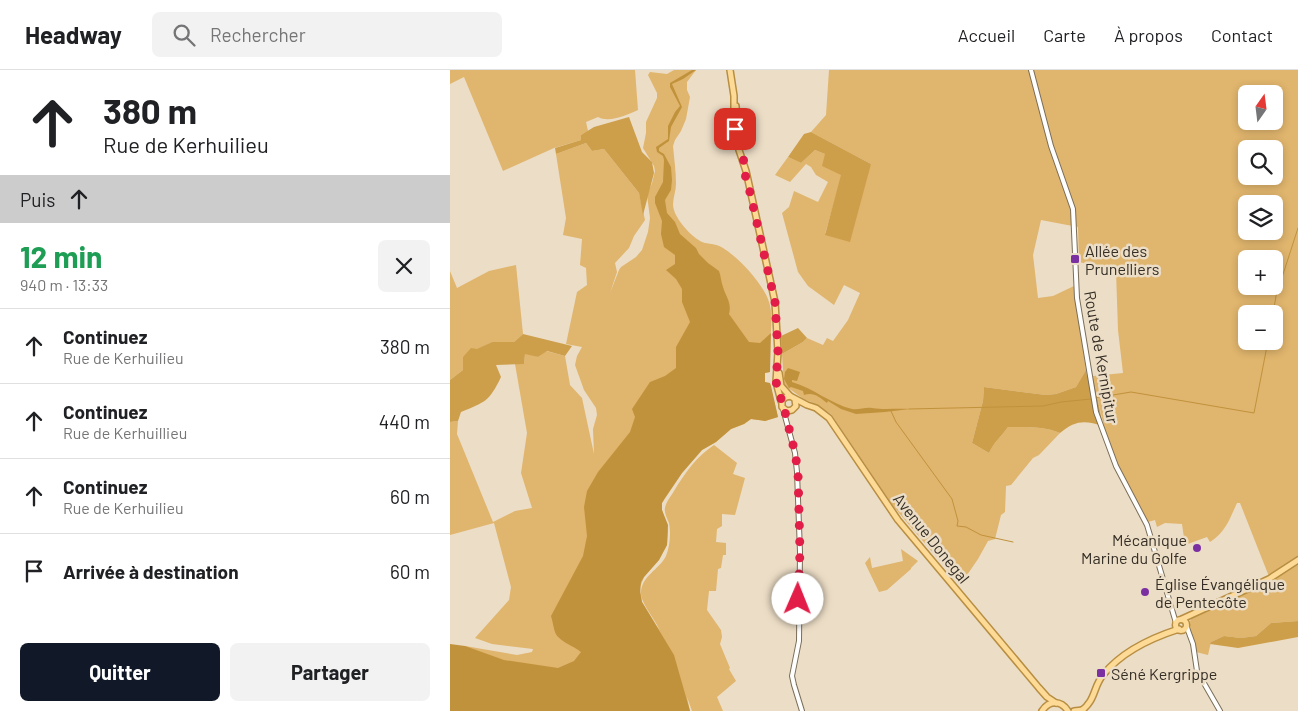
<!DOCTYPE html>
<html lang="fr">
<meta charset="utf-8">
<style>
:root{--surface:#fff;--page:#f2f2f2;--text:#202124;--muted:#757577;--line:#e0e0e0;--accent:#111827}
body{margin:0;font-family:Barlow,sans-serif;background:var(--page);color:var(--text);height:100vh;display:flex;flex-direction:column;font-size:19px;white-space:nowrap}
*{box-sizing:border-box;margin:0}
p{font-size:16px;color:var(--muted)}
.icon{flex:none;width:28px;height:28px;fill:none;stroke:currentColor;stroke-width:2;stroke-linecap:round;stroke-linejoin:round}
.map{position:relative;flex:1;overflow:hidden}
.panel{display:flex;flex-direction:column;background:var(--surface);width:450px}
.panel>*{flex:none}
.guide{background:#fff;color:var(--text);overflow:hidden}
.needle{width:32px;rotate:14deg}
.fabs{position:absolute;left:788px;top:15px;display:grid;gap:10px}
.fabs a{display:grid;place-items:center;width:45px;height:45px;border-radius:8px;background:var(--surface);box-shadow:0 2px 8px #0003;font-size:25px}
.pin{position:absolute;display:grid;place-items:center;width:42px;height:42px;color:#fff;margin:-21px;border-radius:10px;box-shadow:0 2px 8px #0006}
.me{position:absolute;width:55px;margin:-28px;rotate:1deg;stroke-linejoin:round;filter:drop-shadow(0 0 4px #0008)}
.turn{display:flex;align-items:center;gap:18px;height:105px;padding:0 20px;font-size:22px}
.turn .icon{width:65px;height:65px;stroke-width:2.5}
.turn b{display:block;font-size:35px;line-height:42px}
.then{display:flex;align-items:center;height:48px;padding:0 20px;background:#0003;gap:10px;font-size:19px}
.round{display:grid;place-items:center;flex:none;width:52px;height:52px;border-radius:8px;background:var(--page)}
.overview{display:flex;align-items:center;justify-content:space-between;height:85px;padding:0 20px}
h1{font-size:30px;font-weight:700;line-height:38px;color:#1e9e55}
.button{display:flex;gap:10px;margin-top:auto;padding:10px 20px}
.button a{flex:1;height:58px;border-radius:8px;background:var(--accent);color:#fff;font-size:20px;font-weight:700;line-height:58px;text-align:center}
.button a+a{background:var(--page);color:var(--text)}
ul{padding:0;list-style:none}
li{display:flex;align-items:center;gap:15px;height:75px;padding:0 20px;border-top:1px solid var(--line)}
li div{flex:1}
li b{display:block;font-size:19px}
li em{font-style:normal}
header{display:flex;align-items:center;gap:30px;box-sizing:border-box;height:70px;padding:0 25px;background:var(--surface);border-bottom:1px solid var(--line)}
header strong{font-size:24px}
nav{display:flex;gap:28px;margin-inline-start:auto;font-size:18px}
.search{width:350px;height:45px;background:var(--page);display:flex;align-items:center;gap:12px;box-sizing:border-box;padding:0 18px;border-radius:8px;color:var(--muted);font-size:19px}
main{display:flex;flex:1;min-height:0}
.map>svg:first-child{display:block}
.green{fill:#e0b56d;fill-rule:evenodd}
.forest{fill:#ce9f4a}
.water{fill:#c1923c}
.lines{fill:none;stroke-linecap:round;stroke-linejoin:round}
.stream{stroke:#c1923c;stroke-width:1}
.minor-casing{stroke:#7a6e59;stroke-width:6}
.major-casing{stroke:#b78e42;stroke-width:8}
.minor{stroke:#fff;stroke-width:4}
.major{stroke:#feda97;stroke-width:5}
.route{stroke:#e11d48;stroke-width:9;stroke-dasharray:0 16.2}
.poi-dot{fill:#7b30a2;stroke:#ecddc6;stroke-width:2}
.labels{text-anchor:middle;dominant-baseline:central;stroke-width:5;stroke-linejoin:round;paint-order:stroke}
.poi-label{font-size:16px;fill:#342e25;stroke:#ecddc6;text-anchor:start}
.street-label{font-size:16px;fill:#342e25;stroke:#ecddc6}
</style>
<header>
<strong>Headway</strong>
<div class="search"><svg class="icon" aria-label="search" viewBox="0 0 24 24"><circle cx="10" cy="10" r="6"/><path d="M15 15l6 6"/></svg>Rechercher</div>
<nav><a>Accueil</a><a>Carte</a><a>À propos</a><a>Contact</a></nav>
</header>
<main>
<section class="panel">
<div class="guide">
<div class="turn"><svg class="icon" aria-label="ahead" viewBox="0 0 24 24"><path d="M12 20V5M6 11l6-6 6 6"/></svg><div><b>380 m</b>Rue de Kerhuilieu</div></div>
<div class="then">Puis<svg class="icon" aria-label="ahead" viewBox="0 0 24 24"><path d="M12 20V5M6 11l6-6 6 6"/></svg></div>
</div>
<div class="overview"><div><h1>12 min</h1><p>940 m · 13:33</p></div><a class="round"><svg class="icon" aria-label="close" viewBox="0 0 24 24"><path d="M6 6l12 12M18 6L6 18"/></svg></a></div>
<ul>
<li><svg class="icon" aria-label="ahead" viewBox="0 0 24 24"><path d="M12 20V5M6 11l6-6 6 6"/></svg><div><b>Continuez</b><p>Rue de Kerhuilieu</p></div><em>380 m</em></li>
<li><svg class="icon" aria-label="ahead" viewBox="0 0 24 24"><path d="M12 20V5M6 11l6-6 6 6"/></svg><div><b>Continuez</b><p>Rue de Kerhuillieu</p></div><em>440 m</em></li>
<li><svg class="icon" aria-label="ahead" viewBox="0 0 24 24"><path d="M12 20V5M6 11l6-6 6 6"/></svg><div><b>Continuez</b><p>Rue de Kerhuilieu</p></div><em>60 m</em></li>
<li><svg class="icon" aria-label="arrive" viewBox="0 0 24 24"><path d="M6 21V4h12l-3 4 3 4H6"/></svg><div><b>Arrivée à destination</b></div><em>60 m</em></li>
</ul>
<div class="button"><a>Quitter</a><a>Partager</a></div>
</section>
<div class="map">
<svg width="848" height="641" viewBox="0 0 848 641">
<rect width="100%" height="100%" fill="#ecddc6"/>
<g class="green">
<path d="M 0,0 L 185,0 L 188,40 C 177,45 159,53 148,47 L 136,52 L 138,61 L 131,65 L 131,70 L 104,78 L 53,101 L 14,7 L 0,14 Z"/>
<path d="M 224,0 L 246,0 L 237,12 L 237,20 L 240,27 L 236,49 L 231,61 L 225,70 L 223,76 C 224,88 226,101 226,114 C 226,123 221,132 224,140 C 227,151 244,170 255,173 C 261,174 267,174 273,178 C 289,188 311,212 318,229 C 327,253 315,279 320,302 L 314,303 L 315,312 L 320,314 L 328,347 L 315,351 L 301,349 L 294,354 L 281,359 L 266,372 L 252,380 L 232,403 L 212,433 L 212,440 L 218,461 L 217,475 L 209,490 L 194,507 L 190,517 L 192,532 L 210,561 C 206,550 191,534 191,523 C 191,506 209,500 216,486 C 220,477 221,462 219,453 C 217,448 214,443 215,438 C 216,432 221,426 224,421 C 235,403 246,387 264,375 L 287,393 L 283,404 L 295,408 L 285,445 L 272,444 L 272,456 L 267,459 L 266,472 L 276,473 L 276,485 L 273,485 L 271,498 L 268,499 L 266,521 L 259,521 L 257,540 L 271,560 L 272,567 L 270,574 L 280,598 L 279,599 L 286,611 L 267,627 L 273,641 L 242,641 L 237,627 L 240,641 L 181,641 C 189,622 195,596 189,576 C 186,568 181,562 178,555 C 173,540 170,529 159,517 L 183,481 L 188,457 L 186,442 L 193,412 L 203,382 L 216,362 L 232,343 L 250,340 C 255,333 250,329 256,321 C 262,313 270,311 274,305 C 274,295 264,292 260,284 C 267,270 259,253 256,238 L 263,225 L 264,215 L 262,213 L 247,212 L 242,209 C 237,200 245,194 243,185 C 234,179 225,181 219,170 L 223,156 L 220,150 L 215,146 L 211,133 C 215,119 222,117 219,100 L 217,100 L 218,114 L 209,128 L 208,134 L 212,145 L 220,157 L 217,171 L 225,180 L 241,186 L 237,202 L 241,212 L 262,218 L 261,225 L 256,233 L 254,240 L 258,251 L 257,259 L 260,272 L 257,286 L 264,295 L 271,300 L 272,304 C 267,313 252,312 249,326 C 249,330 250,334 250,338 C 242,341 231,337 224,342 C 218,347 212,357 208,363 C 202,373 194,382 190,392 C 184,407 182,425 180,440 C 179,447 181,453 181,459 C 181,465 178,472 176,478 C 171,492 149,501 149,517 C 149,527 158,532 162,540 C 176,573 185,608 164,641 L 71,641 L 56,632 L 41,609 L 23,606 L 3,607 L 15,576 L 67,585 L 82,582 L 83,579 L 42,574 L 25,568 L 59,530 L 61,517 L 44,453 L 0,465 L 0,352 L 8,351 L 7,364 L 43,452 L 65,441 L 82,438 L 71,403 L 77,363 L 65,294 L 74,294 L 75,283 L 88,287 L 96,281 L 115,286 L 120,315 L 132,328 L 144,384 L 143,359 L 147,345 L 146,338 L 134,320 L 125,295 L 127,286 L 132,277 L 116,274 L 127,222 L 137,215 L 136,198 L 130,195 L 132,169 L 113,165 L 116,148 L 106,84 L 136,73 L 142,81 L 154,79 L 189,123 L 195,150 L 184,166 L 179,178 L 165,193 L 167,202 L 160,223 L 169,200 L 171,197 L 186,187 L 192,180 L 198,162 L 200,148 L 197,125 L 202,113 L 205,101 L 204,96 L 193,78 L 196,63 L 196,52 L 207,28 L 207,23 L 198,5 L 200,2 L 217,4 Z"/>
<path d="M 379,0 L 848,0 L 848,551 L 821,553 L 806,566 L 791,568 L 774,566 L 761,572 L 758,585 L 746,582 C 744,567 733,560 743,546 L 820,509 L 790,433 L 787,433 C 780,448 776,462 760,472 L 757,467 L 735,475 L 732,454 L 715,453 L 707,457 L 705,450 L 698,452 C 690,434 679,418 670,400 C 655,370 650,339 643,306 L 673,303 L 668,260 L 666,201 L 629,192 L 628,157 L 591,150 L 583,185 L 588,228 L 603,226 L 624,216 L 636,300 L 626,317 L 606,324 L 596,325 L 534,317 L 533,331 L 522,373 L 539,383 C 544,372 551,367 558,357 C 575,357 594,356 610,363 L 589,385 L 583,388 L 561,415 L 556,416 L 555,442 L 551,445 L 545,469 L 538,471 L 528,489 L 515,508 L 512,507 L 507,511 L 443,436 L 381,344 L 361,332 L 355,330 L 334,315 L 332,284 L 353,272 L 357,268 L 373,275 L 377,268 L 383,271 L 398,250 L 410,223 L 394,215 L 384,235 L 358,216 L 348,202 L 332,143 L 339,137 L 344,121 L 368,132 L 378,112 L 366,105 L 361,97 L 356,94 L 340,112 L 325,105 L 338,87 L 351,93 L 365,80 L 375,84 L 392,105 L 375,164 L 421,94 L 361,62 L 376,45 ZM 796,24 L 824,24 L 824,51 L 796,51 ZM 796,79 L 824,79 L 824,106 L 796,106 ZM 796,134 L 824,134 L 824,161 L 796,161 ZM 796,189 L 824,189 L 824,216 L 796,216 ZM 796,244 L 824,244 L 824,271 L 796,271 Z"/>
<path d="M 66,195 L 73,264 L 64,272 L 42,272 L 13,287 L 13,300 L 0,310 L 0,201 L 7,218 L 39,201 Z"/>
<path d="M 451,479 L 468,491 L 461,498 L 461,499 L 437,520 L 429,522 L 415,493 L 420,487 L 422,498 L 453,491 Z"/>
</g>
<g class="forest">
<path d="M 179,47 L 192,82 L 202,92 L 204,103 L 193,145 L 189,123 L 154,79 L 142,81 L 136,73 L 106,84 L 105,78 L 131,70 L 131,65 L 144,57 Z"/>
<path d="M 361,62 L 421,94 L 400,172 L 375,165 L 391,105 L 372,96 L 375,84 L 365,80 L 351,93 L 338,87 L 354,64 Z"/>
<path d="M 348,258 L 357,268 L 353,272 L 332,284 L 331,266 Z"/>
<path d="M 73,264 L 122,276 L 115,286 L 97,281 L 88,287 L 75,284 L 74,294 L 46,295 L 51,307 C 39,332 35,332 11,342 L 8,351 L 0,352 L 0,310 L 13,300 L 13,287 L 21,278 L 27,279 L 42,272 L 64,272 Z"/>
<path d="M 636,300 L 637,306 L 643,306 L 653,356 C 635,350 625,350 610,363 C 594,356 575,357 558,357 C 551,367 544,372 539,383 L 522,373 L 533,331 L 534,317 L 596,325 L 606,324 L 626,317 Z"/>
<path d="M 848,551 L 848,567 L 788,578 L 760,574 L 761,572 L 774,566 L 791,568 L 806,566 L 821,553 Z"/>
</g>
<g class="water">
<path d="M 242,0 L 246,0 L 233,9 L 222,14 L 232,37 L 221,57 L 219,71 L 209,78 L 209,81 L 214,84 L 221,97 L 222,110 L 221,120 L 215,130 L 217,143 L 225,152 L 230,164 L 246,178 L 249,184 L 258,193 L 269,201 C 271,206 271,212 273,217 C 276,227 282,233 279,244 L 299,272 L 310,273 L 321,263 L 320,302 L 315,303 L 315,312 L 320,313 L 321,316 L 328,347 L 315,351 L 301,349 L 294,354 L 281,359 L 266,372 L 252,380 L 232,403 L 215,428 L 212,433 L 212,440 L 218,455 L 217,475 L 209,490 L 194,507 L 191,512 L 190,522 L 192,532 L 224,585 L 240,641 L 0,641 L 0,574 L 15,576 L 54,590 L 108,598 L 124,591 L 131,582 C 124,576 108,571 105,562 C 104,559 102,549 101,546 L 133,486 L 137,466 L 134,437 L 137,421 L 148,402 L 180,362 L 185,347 L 182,339 L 200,312 L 215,306 L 226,298 L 226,277 L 240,252 L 232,232 L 232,219 L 226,209 L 216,200 L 225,194 L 225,185 L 214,177 L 211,164 L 212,151 L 205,133 L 205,127 L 213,112 L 214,90 L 213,86 L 207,82 L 206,77 L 218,69 L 218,56 L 225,42 L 230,36 L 220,17 L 220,13 Z"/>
<path d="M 338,298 L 350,302 L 347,311 L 342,310 L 342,312 C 363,318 381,334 402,339 C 409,340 415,337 422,338 C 435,340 447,338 460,339 L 435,342 L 406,344 L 391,339 L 378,331 L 377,333 C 369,327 364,322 354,325 L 353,321 L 341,317 L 339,318 L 334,309 L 335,302 Z"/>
</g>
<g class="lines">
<g class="stream">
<path d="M 823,244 L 826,226 L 848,158"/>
<path d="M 645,328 L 681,322 L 804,343 L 818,271"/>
<path d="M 459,339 L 593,336 L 611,332 L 641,329"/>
<path d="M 441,341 L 446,352 L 502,429 L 508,451 L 507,456 L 516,457 L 531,465 L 563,472"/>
</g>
<defs>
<g id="minor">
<path d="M 581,0 L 601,76 L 623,139 L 627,228 L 646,342 L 666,396 L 697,455 L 726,553"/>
<path d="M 333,339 L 345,383 L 347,402 L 350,482 L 349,571 L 342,606 L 344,615 L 352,641"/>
<path d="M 736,555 L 743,574 L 747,601 L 770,641"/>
</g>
<g id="major">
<path d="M 280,0 L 284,26 L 284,52 L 289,80 L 296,101 L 325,232 L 328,282 L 326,312 L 331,331"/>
<path d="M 286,36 L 287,59"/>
<path d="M 329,303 L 331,316 L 340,326"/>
<path d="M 345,330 L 346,336 L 342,340 L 337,341 L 332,337 L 332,330 L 336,327 L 340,326 L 357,335 L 366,338 L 379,348 L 448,450 L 589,618 L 597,627 L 606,633"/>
<path d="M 732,549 L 819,509 L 848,490"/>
<circle cx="731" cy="555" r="5.5"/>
<path d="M 592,641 C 599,630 611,630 618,641"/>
<path d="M 624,641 L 633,640"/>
<path d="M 631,641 C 646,630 643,617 653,605 C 672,581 701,568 729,559"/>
</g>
</defs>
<use href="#minor" class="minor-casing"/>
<use href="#major" class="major-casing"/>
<use href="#minor" class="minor"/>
<use href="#major" class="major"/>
</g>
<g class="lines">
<path class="route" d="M 285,59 L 293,86 L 296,110 L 299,118 L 325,232 L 328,282 L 326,312 L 331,325 L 331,336 L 335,342 L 345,383 L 348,402 L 350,482 L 348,529"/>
</g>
<g class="poi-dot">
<rect x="620" y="184" width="10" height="10" rx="2.5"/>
<circle cx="747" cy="478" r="5"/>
<circle cx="695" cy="522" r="5"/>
<rect x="646" y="598" width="10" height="10" rx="2.5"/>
</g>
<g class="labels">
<g class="poi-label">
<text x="635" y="180">Allée des<tspan x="635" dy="18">Prunelliers</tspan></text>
<text x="737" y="469" text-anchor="end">Mécanique<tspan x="737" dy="18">Marine du Golfe</tspan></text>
<text x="705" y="513">Église Évangélique<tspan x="705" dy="18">de Pentecôte</tspan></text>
<text x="661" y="603">Séné Kergrippe</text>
</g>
<g class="street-label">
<text transform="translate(652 287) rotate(80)">Route de Kernipitur</text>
<text transform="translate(482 468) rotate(51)">Avenue Donegal</text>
</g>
</g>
</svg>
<div class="fabs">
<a><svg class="needle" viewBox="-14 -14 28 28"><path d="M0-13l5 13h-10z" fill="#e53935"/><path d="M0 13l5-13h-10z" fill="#757577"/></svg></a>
<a><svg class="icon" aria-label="search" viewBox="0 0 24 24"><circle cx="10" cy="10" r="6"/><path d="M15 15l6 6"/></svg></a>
<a><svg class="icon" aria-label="layers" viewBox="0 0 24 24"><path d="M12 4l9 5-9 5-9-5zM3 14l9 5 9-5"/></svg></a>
<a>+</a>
<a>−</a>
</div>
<div class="pin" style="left:285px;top:59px;background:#d93025"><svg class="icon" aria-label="arrive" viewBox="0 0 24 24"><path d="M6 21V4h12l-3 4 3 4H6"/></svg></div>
<svg class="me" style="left:348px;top:529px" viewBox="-20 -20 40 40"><circle r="19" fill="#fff"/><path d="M0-13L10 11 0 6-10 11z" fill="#e11d48"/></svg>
</div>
</main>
